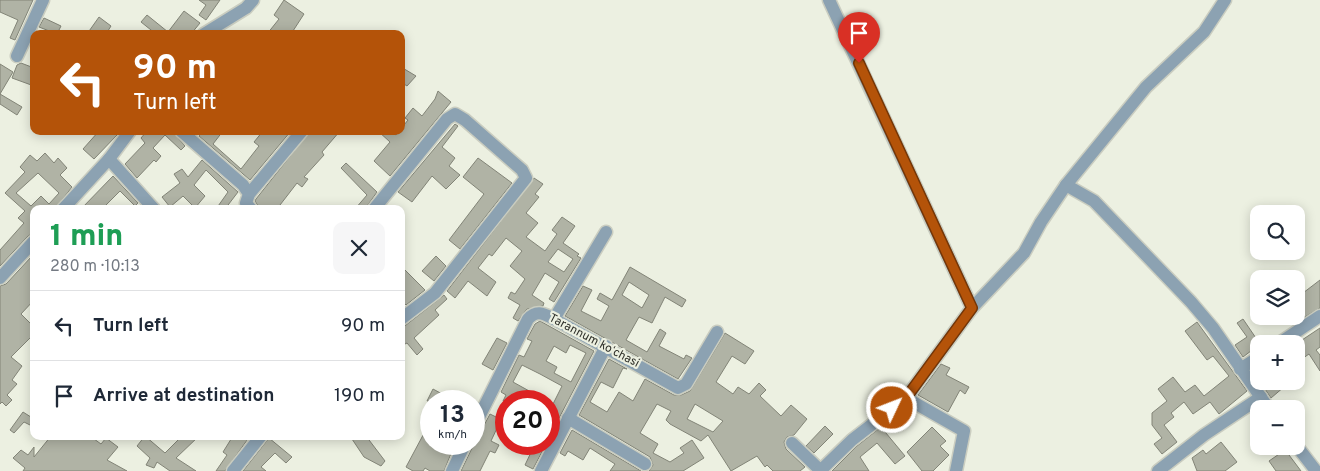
<!DOCTYPE html>
<meta charset="utf-8">
<style>
:root{--surface:#fff;--page:#f6f6f7;--text:#1f2937;--muted:#747a83;--line:#e0e1e3}
body{margin:0;font-family:Overpass,sans-serif;background:var(--page);color:var(--text);height:100vh;display:flex;flex-direction:column;font-size:19px;white-space:nowrap}
*{box-sizing:border-box;margin:0}
p{font-size:16px;color:var(--muted)}
.icon{flex:none;width:28px;height:28px;fill:none;stroke:currentColor;stroke-width:2;stroke-linecap:round;stroke-linejoin:round}
.map{position:relative;flex:1;overflow:hidden}
.drawer{position:absolute;left:30px;top:205px;width:375px;height:235px;display:flex;flex-direction:column;background:var(--surface);border-radius:10px;box-shadow:0 2px 12px #0003}
.drawer>*{flex:none}
.guide{position:absolute;left:30px;top:30px;width:375px;height:105px;border-radius:10px;box-shadow:0 2px 12px #0003;background:#b45309;color:#fff;overflow:hidden}
.fabs{position:absolute;left:1250px;top:205px;display:grid;gap:10px}
.fabs a{display:grid;place-items:center;width:55px;height:55px;border-radius:10px;background:var(--surface);box-shadow:0 2px 12px #0003;font-size:25px}
.speed{position:absolute;left:420px;top:390px;display:flex;gap:10px;font-size:25px;font-weight:700;text-align:center}
.speed>*{display:grid;place-content:center;width:65px;height:65px;border-radius:50%;background:var(--surface);box-shadow:0 2px 12px #0003;line-height:1}
.speed small{font-size:12px;font-weight:400}
.speed .limit{border:8px solid #d22;background:#fff;color:#111}
.pin{position:absolute;display:grid;place-items:center;width:42px;height:42px;color:#fff;margin:-51px -21px;border-radius:50% 50% 50% 0;rotate:-45deg;box-shadow:0 0 5px #0007}
.pin .icon{rotate:45deg}
.me{position:absolute;width:55px;margin:-28px;rotate:47deg;stroke-linejoin:round;filter:drop-shadow(0 0 4px #0008)}
.turn{display:flex;align-items:center;gap:18px;height:105px;padding:0 20px;font-size:22px}
.turn .icon{width:65px;height:65px;stroke-width:2.5}
.turn b{display:block;font-size:35px;line-height:42px}
.round{display:grid;place-items:center;flex:none;width:52px;height:52px;border-radius:10px;background:var(--page)}
.headline{display:flex;align-items:center;justify-content:space-between;height:85px;padding:0 20px}
h1{font-size:30px;font-weight:800;line-height:38px;color:#1e9e55}
ul{padding:0;list-style:none}
li{display:flex;align-items:center;gap:15px;height:70px;padding:0 20px;border-top:1px solid var(--line)}
li div{flex:1}
li b{display:block;font-size:19px}
li em{font-style:normal}
.map>svg:first-child{display:block}
.building{fill:#b0b3a5;stroke:#828477;fill-rule:evenodd}
.lines{fill:none;stroke-linecap:round;stroke-linejoin:round}
.minor-casing{stroke:#cacdc0;stroke-width:15}
.minor{stroke:#8ca2b2;stroke-width:12}
.route-casing{stroke:#753606;stroke-width:12}
.route{stroke:#b45309;stroke-width:9}
.labels{text-anchor:middle;dominant-baseline:central;stroke-width:4.5;stroke-linejoin:round;paint-order:stroke}
.street-label{font-size:12px;fill:#2e2f29;stroke:#ecf0e1}
</style>
<div class="map">
<svg width="1320" height="471" viewBox="0 0 1320 471">
<rect width="100%" height="100%" fill="#ecf0e1"/>
<g class="building">
<path d="M 0,0 L 33,0 L 15,40 L 10,38 L 18,20 L 0,12 Z"/>
<path d="M 199,0 L 220,0 L 206,20 L 199,15 L 206,5 Z"/>
<path d="M 284,0 L 304,14 L 291,34 L 267,34 L 279,19 L 274,15 Z"/>
<path d="M 184,11 L 200,23 L 191,34 L 156,34 L 141,22 L 147,15 L 168,32 Z"/>
<path d="M 99,17 L 111,26 L 106,34 L 87,34 Z"/>
<path d="M 44,18 L 61,26 L 57,34 L 39,27 Z"/>
<path d="M 21,63 L 34,68 L 34,86 L 12,78 L 17,65 Z"/>
<path d="M 0,64 L 13,72 L 0,94 L 22,107 L 17,115 L 0,104 Z"/>
<path d="M 401,67 L 416,76 L 407,86 L 401,82 Z"/>
<path d="M 438,91 L 451,102 L 390,176 L 374,161 L 390,142 L 378,131 L 391,131 L 396,135 L 408,120 L 405,118 L 413,108 L 422,116 L 435,99 Z"/>
<path d="M 455,124 L 458,126 L 442,147 L 455,158 L 449,166 L 460,175 L 446,189 L 432,176 L 412,202 L 398,192 Z"/>
<path d="M 99,131 L 113,131 L 117,135 L 94,159 L 83,149 Z"/>
<path d="M 147,131 L 172,131 L 185,146 L 181,150 L 165,135 L 153,148 L 161,156 L 156,162 L 154,160 L 137,178 L 125,164 L 145,143 L 141,138 Z"/>
<path d="M 203,131 L 223,131 L 213,144 L 241,169 L 259,146 L 254,142 L 263,131 L 291,131 L 250,180 L 199,136 Z"/>
<path d="M 310,131 L 340,131 L 322,152 L 324,155 L 304,177 L 308,179 L 302,187 L 297,183 L 280,205 L 280,209 L 260,209 L 255,201 L 256,199 Z"/>
<path d="M 45,153 L 54,163 L 58,158 L 67,168 L 60,175 L 72,187 L 55,209 L 33,209 L 34,233 L 28,236 L 0,266 L 0,250 L 24,223 L 18,218 L 25,211 L 5,193 L 25,172 L 20,167 L 30,155 L 37,161 ZM 38,173 L 59,193 L 49,204 L 41,196 L 31,206 L 16,193 Z"/>
<path d="M 478,158 L 512,183 L 460,249 L 449,240 L 484,194 L 463,177 Z"/>
<path d="M 202,160 L 238,192 L 225,209 L 216,209 L 228,192 L 206,170 L 194,185 L 205,196 L 195,208 L 183,196 L 170,207 L 162,197 L 180,183 L 174,174 L 182,169 L 188,177 Z"/>
<path d="M 346,163 L 377,192 L 365,209 L 355,209 L 367,195 L 341,168 Z"/>
<path d="M 113,176 L 138,203 L 135,206 L 120,191 L 102,209 L 81,209 Z"/>
<path d="M 534,178 L 543,184 L 535,194 L 539,197 L 526,213 L 538,223 L 526,237 L 545,251 L 557,234 L 552,230 L 562,217 L 575,226 L 563,243 L 579,254 L 577,256 L 581,258 L 554,302 L 549,299 L 559,282 L 545,273 L 532,295 L 544,303 L 543,306 L 527,309 L 518,321 L 513,318 L 520,305 L 508,298 L 511,292 L 515,294 L 525,279 L 510,266 L 522,251 L 506,238 L 492,256 L 489,254 L 478,268 L 496,282 L 487,296 L 468,281 L 455,298 L 447,291 ZM 558,249 L 573,259 L 564,272 L 548,262 Z"/>
<path d="M 32,256 L 34,258 L 34,300 L 21,314 L 34,327 L 34,334 L 11,357 L 22,366 L 12,380 L 17,384 L 7,395 L 12,400 L 6,406 L 2,402 L 0,404 L 0,286 L 6,284 Z"/>
<path d="M 436,256 L 446,266 L 434,281 L 422,271 Z"/>
<path d="M 401,266 L 425,290 L 406,305 L 401,300 Z"/>
<path d="M 630,267 L 686,300 L 682,307 L 665,297 L 652,323 L 639,317 L 626,340 L 647,352 L 660,329 L 666,333 L 659,346 L 684,359 L 686,355 L 692,358 L 678,379 L 565,316 L 583,286 L 592,290 L 581,311 L 601,321 L 609,306 L 597,299 L 600,293 L 612,300 ZM 629,282 L 649,295 L 642,308 L 622,295 Z"/>
<path d="M 1320,280 L 1320,308 L 1293,324 L 1287,316 L 1296,316 L 1296,284 L 1303,293 Z"/>
<path d="M 444,295 L 447,299 L 435,310 L 439,315 L 414,338 L 423,349 L 417,355 L 407,343 L 401,346 L 401,329 Z"/>
<path d="M 1243,319 L 1260,344 L 1243,357 L 1235,345 L 1247,337 L 1237,323 Z"/>
<path d="M 540,321 L 594,351 L 557,422 L 549,417 L 549,412 L 562,386 L 540,374 L 522,365 L 513,382 L 531,392 L 526,401 L 503,401 L 506,395 L 501,392 L 519,355 L 524,357 L 532,341 L 527,339 L 535,324 ZM 570,345 L 586,353 L 571,382 L 554,373 L 557,367 L 546,361 L 554,346 L 566,353 Z"/>
<path d="M 1197,322 L 1247,391 L 1219,414 L 1210,402 L 1193,414 L 1184,402 L 1171,413 L 1174,417 L 1164,425 L 1177,442 L 1162,454 L 1154,444 L 1162,438 L 1152,425 L 1152,413 L 1167,401 L 1158,389 L 1173,377 L 1185,392 L 1195,385 L 1204,396 L 1229,376 L 1213,356 L 1207,360 L 1185,331 Z"/>
<path d="M 1320,328 L 1320,347 L 1316,350 L 1320,355 L 1320,371 L 1309,354 L 1296,363 L 1296,344 Z"/>
<path d="M 725,333 L 754,351 L 745,364 L 732,356 L 716,382 L 733,394 L 738,387 L 749,394 L 759,383 L 766,390 L 760,396 L 781,416 L 791,405 L 807,419 L 794,435 L 787,437 L 784,442 L 786,449 L 805,467 L 800,471 L 773,471 L 767,465 L 765,467 L 757,456 L 731,471 L 708,435 L 701,441 L 670,424 L 666,420 L 671,411 L 657,404 L 640,433 L 658,444 L 653,453 L 670,462 L 684,453 L 680,448 L 692,440 L 704,458 L 683,471 L 649,471 L 653,465 L 650,457 L 579,415 L 609,359 L 627,369 L 623,368 L 613,388 L 601,382 L 590,402 L 607,412 L 619,392 L 633,401 L 645,379 L 674,395 L 681,395 L 690,391 ZM 695,404 L 723,421 L 713,432 L 687,419 Z"/>
<path d="M 497,338 L 507,343 L 493,370 L 482,364 Z"/>
<path d="M 941,364 L 950,368 L 946,375 L 969,387 L 965,394 L 960,390 L 948,412 L 918,395 Z"/>
<path d="M 1264,381 L 1268,381 L 1271,385 L 1276,381 L 1291,381 L 1271,398 L 1261,383 Z"/>
<path d="M 433,389 L 455,401 L 427,401 Z"/>
<path d="M 431,404 L 431,444 L 443,444 L 442,446 L 452,451 L 444,471 L 430,471 L 425,468 L 423,471 L 413,471 L 406,467 L 429,424 L 423,421 Z"/>
<path d="M 23,412 L 34,419 L 34,427 L 24,422 L 14,433 L 10,430 Z"/>
<path d="M 490,414 L 506,422 L 506,430 L 498,426 L 491,441 L 499,445 L 495,453 L 490,451 L 480,471 L 461,471 L 474,444 L 474,435 L 481,431 Z"/>
<path d="M 825,426 L 833,434 L 814,453 L 806,446 Z"/>
<path d="M 881,427 L 905,456 L 895,464 L 877,443 L 860,457 L 869,471 L 832,471 L 857,446 Z"/>
<path d="M 932,427 L 946,441 L 940,446 L 949,455 L 933,471 L 922,471 L 907,452 Z"/>
<path d="M 572,430 L 641,471 L 610,471 L 615,464 L 590,448 L 583,460 L 568,451 L 565,456 L 560,453 Z"/>
<path d="M 51,436 L 90,436 L 101,444 L 106,438 L 118,447 L 107,460 L 127,471 L 23,471 L 25,468 L 13,458 L 21,450 L 28,455 L 34,447 L 34,457 Z"/>
<path d="M 145,436 L 165,453 L 182,436 L 199,436 L 176,458 L 196,471 L 170,471 L 157,462 L 154,468 L 146,465 L 150,458 L 137,446 Z"/>
<path d="M 233,436 L 250,436 L 225,471 L 216,471 L 227,455 L 223,452 Z"/>
<path d="M 350,436 L 366,436 L 385,461 L 381,466 L 364,457 Z"/>
<path d="M 269,438 L 292,457 L 286,463 L 275,453 L 261,467 L 266,471 L 243,471 Z"/>
<path d="M 1221,442 L 1237,462 L 1225,471 L 1197,471 L 1192,458 L 1203,450 L 1206,454 Z"/>
<path d="M 535,444 L 546,444 L 533,469 L 525,465 Z"/>
<path d="M 1282,446 L 1288,446 L 1292,453 L 1289,455 L 1301,471 L 1276,471 L 1269,461 L 1285,450 Z"/>
</g>
<g class="lines">
<defs>
<g id="minor">
<path d="M 204,34 L 246,8 L 253,0"/>
<path d="M 17,56 L 43,0"/>
<path d="M 181,131 L 243,185 L 249,194 L 246,203 L 251,209"/>
<path d="M 109,159 L 154,209"/>
<path d="M 1066,185 L 1094,201 L 1191,302 L 1213,328 L 1269,409"/>
<path d="M 249,194 L 302,131"/>
<path d="M 63,209 L 109,159 L 130,131"/>
<path d="M 374,209 L 447,119 L 455,114 L 465,120 L 522,170 L 526,178 L 435,293 L 401,319"/>
<path d="M 0,278 L 34,241"/>
<path d="M 972,308 L 1024,253 L 1041,222 L 1066,185 L 1146,87 L 1204,32 L 1225,0"/>
<path d="M 554,319 L 606,232"/>
<path d="M 1278,344 L 1320,316"/>
<path d="M 1240,369 L 1259,357"/>
<path d="M 906,398 L 964,431 L 956,471"/>
<path d="M 568,418 L 645,464"/>
<path d="M 474,427 L 528,319 C 537,309 544,314 554,319 L 678,388 L 686,384 L 717,332"/>
<path d="M 792,443 L 821,471"/>
<path d="M 1296,445 L 1316,471"/>
<path d="M 233,471 L 261,436"/>
<path d="M 452,471 L 465,444"/>
<path d="M 541,471 L 606,346"/>
<path d="M 820,471 L 852,440 L 906,398 L 972,308 L 829,0"/>
<path d="M 1158,471 L 1204,435 L 1261,397"/>
</g>
</defs>
<use href="#minor" class="minor-casing"/>
<use href="#minor" class="minor"/>
</g>
<g class="lines">
<defs>
<path id="route" d="M 859,63 L 972,308 L 906,398 L 892,408"/>
</defs>
<use href="#route" class="route-casing"/>
<use href="#route" class="route"/>
</g>
<g class="labels">
<g class="street-label">
<text transform="translate(594 341) rotate(28)">Tarannum koʻchasi</text>
</g>
</g>
</svg>
<div class="fabs">
<a><svg class="icon" aria-label="search" viewBox="0 0 24 24"><circle cx="10" cy="10" r="6"/><path d="M15 15l6 6"/></svg></a>
<a><svg class="icon" aria-label="layers" viewBox="0 0 24 24"><path d="M12 4l9 5-9 5-9-5zM3 14l9 5 9-5"/></svg></a>
<a>+</a>
<a>−</a>
</div>
<div class="speed"><div>13<small>km/h</small></div><div class="limit">20</div></div>
<div class="pin" style="left:859px;top:63px;background:#d93025"><svg class="icon" aria-label="arrive" viewBox="0 0 24 24"><path d="M6 21V4h12l-3 4 3 4H6"/></svg></div>
<svg class="me" style="left:892px;top:408px" viewBox="-20 -20 40 40"><circle r="17" fill="#b45309" stroke="#fff" stroke-width="3"/><path d="M0-11L8 9 0 5-8 9z" fill="#fff"/></svg>
<div class="guide">
<div class="turn"><svg class="icon" aria-label="left" viewBox="0 0 24 24"><path d="M17 20v-9H6M10 6l-5 5 5 5"/></svg><div><b>90 m</b>Turn left</div></div>
</div>
<section class="drawer">
<div class="headline"><div><h1>1 min</h1><p>280 m · 10:13</p></div><a class="round"><svg class="icon" aria-label="close" viewBox="0 0 24 24"><path d="M6 6l12 12M18 6L6 18"/></svg></a></div>
<ul>
<li><svg class="icon" aria-label="left" viewBox="0 0 24 24"><path d="M17 20v-9H6M10 6l-5 5 5 5"/></svg><div><b>Turn left</b></div><em>90 m</em></li>
<li><svg class="icon" aria-label="arrive" viewBox="0 0 24 24"><path d="M6 21V4h12l-3 4 3 4H6"/></svg><div><b>Arrive at destination</b></div><em>190 m</em></li>
</ul>
</section>
</div>
